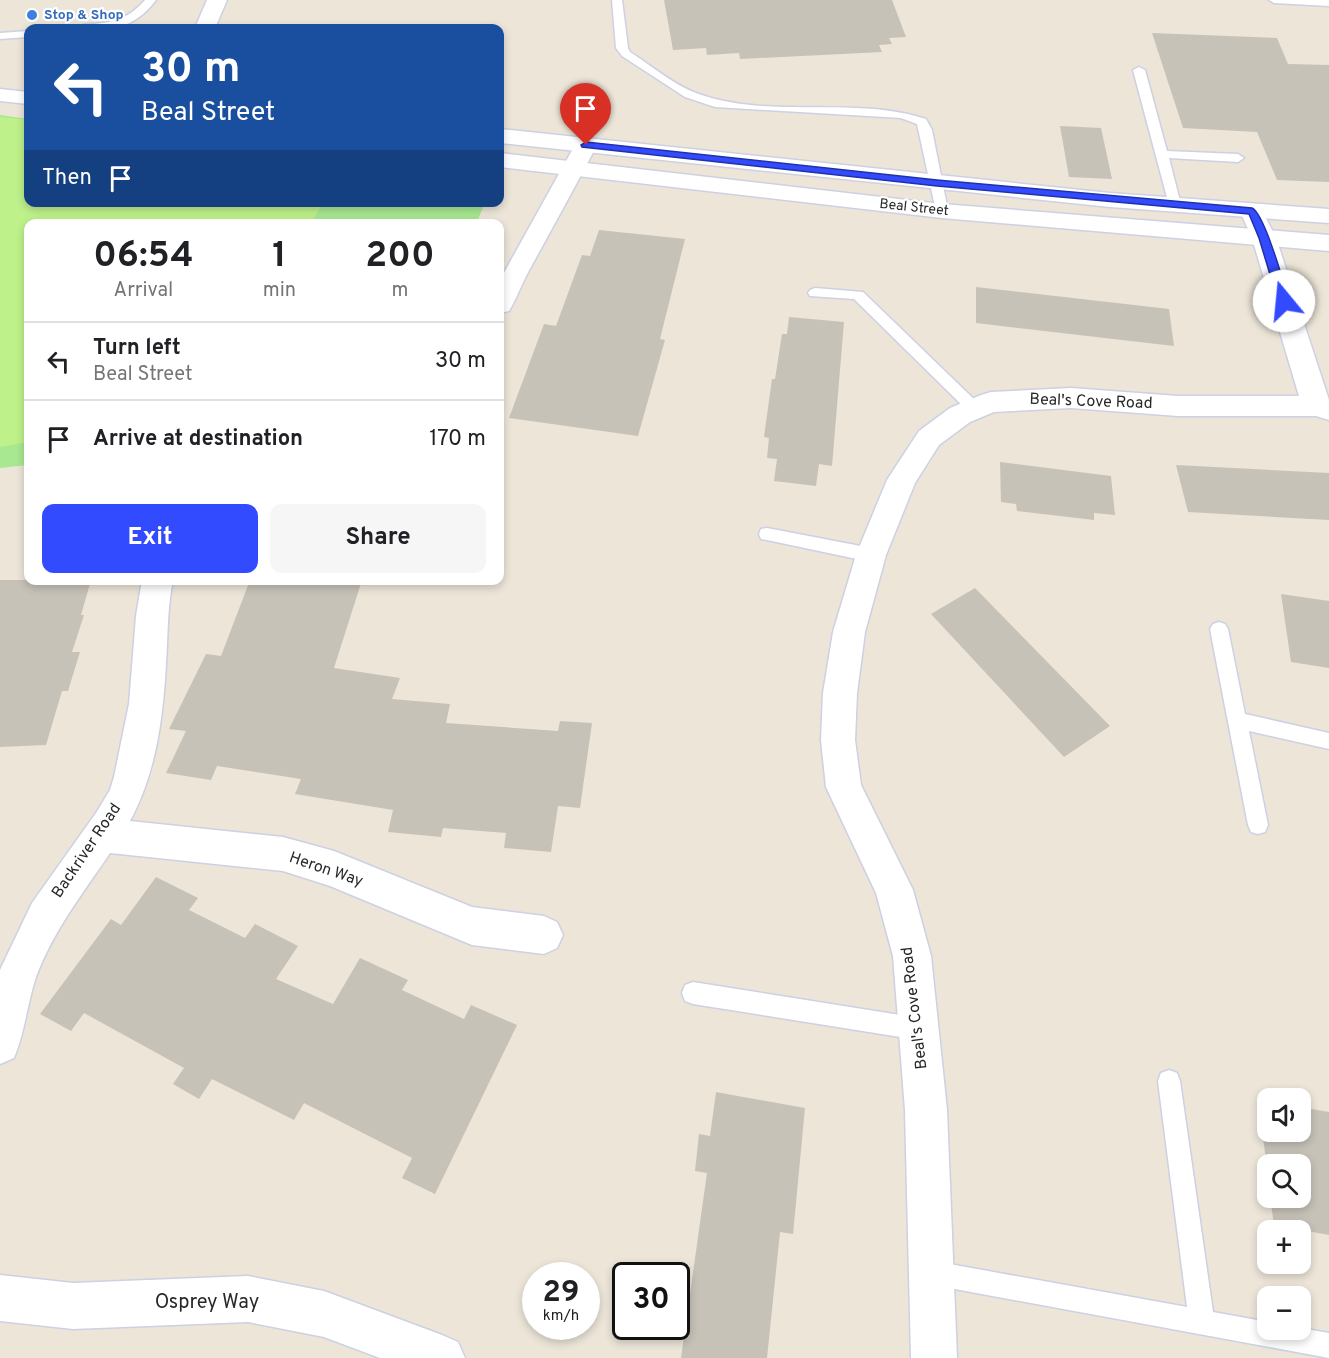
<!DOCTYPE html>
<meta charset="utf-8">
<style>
:root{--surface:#fff;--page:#f6f6f6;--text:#202124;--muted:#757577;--line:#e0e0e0;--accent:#334bff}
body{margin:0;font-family:Overpass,sans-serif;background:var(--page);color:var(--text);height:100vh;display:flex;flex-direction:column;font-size:22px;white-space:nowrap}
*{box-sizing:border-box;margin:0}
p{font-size:20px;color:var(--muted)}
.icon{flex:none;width:33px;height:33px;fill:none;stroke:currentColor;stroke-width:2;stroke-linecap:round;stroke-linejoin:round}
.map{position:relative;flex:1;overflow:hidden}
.panel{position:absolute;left:24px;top:219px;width:480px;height:366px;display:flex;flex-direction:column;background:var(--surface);border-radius:12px;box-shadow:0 3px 9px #0003}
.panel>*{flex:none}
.top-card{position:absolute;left:24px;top:24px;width:480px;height:183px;border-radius:12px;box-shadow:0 3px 9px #0003;background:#1a4fa0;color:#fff;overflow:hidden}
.fabs{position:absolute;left:1257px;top:1088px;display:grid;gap:12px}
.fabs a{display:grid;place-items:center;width:54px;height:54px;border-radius:12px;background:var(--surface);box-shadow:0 3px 9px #0003;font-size:30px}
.speed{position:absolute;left:522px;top:1262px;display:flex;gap:12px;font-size:30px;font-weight:700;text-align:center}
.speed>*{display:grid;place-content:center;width:78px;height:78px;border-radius:50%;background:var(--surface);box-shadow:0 3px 9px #0003;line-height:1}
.speed small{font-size:15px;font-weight:400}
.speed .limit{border:3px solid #111;border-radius:9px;background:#fff;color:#111}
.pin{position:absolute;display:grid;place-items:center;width:51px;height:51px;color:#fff;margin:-62px -26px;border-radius:50% 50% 50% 0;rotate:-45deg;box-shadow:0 0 6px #0007}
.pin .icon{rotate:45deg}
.me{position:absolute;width:66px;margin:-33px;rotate:343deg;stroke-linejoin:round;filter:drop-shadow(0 0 4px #0008)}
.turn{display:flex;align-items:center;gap:21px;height:126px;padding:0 18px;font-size:27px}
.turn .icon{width:78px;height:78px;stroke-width:2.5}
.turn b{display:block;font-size:42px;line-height:51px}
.then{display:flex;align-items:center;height:57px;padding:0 18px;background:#0003;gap:12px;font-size:22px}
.eta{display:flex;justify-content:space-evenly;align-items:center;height:102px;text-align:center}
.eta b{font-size:36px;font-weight:700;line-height:42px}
.cta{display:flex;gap:12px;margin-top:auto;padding:12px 18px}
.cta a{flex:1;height:69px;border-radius:12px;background:var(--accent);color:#fff;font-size:24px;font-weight:700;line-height:69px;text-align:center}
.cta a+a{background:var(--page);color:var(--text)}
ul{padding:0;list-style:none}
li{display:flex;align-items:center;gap:18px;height:78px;padding:0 18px;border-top:2px solid var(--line)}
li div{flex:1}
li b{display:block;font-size:22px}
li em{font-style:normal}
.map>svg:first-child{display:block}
.green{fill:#a8e890}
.pitch{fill:#bef18a}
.building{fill:#c7c2b8}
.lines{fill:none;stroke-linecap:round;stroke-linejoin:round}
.service-casing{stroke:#ced0e3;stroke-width:3}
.minor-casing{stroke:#ced0e3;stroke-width:3}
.tertiary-casing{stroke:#ced0e3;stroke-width:3}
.service{fill:#fff;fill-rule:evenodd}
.minor{fill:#fff;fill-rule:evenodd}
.tertiary{fill:#fff;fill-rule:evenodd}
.route{fill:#334bff;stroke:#2131a6;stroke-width:1.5}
.shop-dot{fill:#3f7fe0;stroke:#fff;stroke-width:2}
.labels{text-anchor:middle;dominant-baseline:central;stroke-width:4.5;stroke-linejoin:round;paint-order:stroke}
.far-shop-label{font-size:14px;font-weight:bold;fill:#366cbe;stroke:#fff;text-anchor:start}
.far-street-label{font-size:14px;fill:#282828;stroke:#fff}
.street-label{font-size:16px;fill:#282828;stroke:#fff}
.near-street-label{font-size:20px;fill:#282828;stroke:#fff}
</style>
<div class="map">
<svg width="1329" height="1358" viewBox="0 0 1329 1358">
<rect width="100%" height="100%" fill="#ece5d8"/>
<path class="green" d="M 0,115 L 28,119 L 28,202 L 485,203 L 476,224 L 28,224 L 28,465 L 0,468 Z"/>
<path class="pitch" d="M 0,117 L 28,120 L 28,202 L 323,203 L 311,223 L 28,224 L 28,442 L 0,447 Z"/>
<g class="building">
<path d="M 664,0 L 892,0 L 906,37 L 889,38 L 892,44 L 879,45 L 882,52 L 740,59 L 739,53 L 707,55 L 706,48 L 673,50 Z"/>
<path d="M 1152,33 L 1277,38 L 1288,64 L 1329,65 L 1329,182 L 1277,180 L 1257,132 L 1183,128 Z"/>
<path d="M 1060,126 L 1101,128 L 1112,179 L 1069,177 Z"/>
<path d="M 599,230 L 685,239 L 660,339 L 665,340 L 638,436 L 509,418 L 544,324 L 556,326 L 582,255 L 590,256 Z"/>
<path d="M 976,287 L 1169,309 L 1174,346 L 976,323 Z"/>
<path d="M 789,317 L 844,322 L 832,466 L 819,464 L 816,486 L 774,481 L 777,459 L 767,458 L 769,438 L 764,437 L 772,379 L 775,379 L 782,334 L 787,334 Z"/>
<path d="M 1000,462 L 1111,476 L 1115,515 L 1094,513 L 1094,520 L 1017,511 L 1016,504 L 1001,502 Z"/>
<path d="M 1176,465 L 1329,473 L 1329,520 L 1188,512 Z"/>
<path d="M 0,580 L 91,580 L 81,615 L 84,615 L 72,652 L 80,652 L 68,691 L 62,691 L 46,745 L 0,747 Z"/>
<path d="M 250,580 L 362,580 L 334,668 L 400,678 L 392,699 L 450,704 L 446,723 L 558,731 L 560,721 L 592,723 L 580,808 L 558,806 L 551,852 L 504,848 L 506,833 L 443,828 L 441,837 L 388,832 L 393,810 L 295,794 L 301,779 L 217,766 L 211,780 L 166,773 L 186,731 L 169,729 L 206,654 L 221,656 Z"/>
<path d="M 975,588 L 1110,726 L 1064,757 L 931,614 Z"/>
<path d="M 1281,594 L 1329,601 L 1329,668 L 1291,662 Z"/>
<path d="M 156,877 L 198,898 L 189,910 L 245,938 L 255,924 L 298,946 L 276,979 L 333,1004 L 360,958 L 408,980 L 402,990 L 464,1019 L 471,1005 L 517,1025 L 435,1194 L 402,1178 L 412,1158 L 304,1103 L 294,1120 L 212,1079 L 199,1099 L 173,1084 L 184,1068 L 84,1013 L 71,1031 L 40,1014 L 111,919 L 121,925 Z"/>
<path d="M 716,1092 L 805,1108 L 793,1234 L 780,1232 L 767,1358 L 681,1358 L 707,1173 L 695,1171 L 699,1134 L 710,1136 Z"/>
<path d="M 1258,1100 L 1268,1102 L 1268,1131 L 1300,1131 L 1300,1107 L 1329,1112 L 1329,1235 L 1274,1225 L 1270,1197 L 1300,1197 L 1300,1164 L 1268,1164 L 1268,1175 Z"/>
</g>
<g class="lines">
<defs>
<g id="service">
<path d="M 145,0 L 156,0 C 134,29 110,32 76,28 C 81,24 87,24 94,24 C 117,22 130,17 145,0 Z"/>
<path d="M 612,0 L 622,0 L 628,48 L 630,52 C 649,64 674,85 696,93 C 766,120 855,95 926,119 L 932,130 L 948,211 L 942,215 L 936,211 L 917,124 L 901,118 L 715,107 L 685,97 L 622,56 L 616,48 Z"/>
<path d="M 1269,0 L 1329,0 L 1329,6 L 1274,3 Z"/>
<path d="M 28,31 L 28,37 L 0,39 L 0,33 Z"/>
<path d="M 1139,67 L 1145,70 L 1167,151 L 1238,154 L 1244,158 L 1238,162 L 1169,158 L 1181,205 L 1180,208 L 1175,209 L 1169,205 L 1133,70 Z"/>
<path d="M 815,288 L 863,292 L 980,405 L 983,409 L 980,413 L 970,413 L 854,299 L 810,296 L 808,293 L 810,290 Z"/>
<path d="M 767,528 L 871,548 L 877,550 L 879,555 L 877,560 L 871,562 L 767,540 L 761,539 L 759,534 L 761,529 Z"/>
<path d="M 1219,622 L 1225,624 L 1228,629 L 1245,714 L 1329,733 L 1329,749 L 1249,731 L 1268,825 L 1265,832 L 1258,834 L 1251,832 L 1248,825 L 1210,629 L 1213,624 Z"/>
<path d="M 693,982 L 919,1018 L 927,1021 L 930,1029 L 927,1037 L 919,1040 L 693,1004 L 685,1001 L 682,993 L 685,985 Z"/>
<path d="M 1169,1070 L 1177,1073 L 1180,1081 L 1213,1312 L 1268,1322 L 1268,1329 L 1300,1328 L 1329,1333 L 1329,1358 L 933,1285 L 924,1282 L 921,1273 L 924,1264 L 933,1261 L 1187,1307 L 1158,1081 L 1161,1073 Z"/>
</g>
<g id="minor">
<path d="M 586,138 L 594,140 L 597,145 C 576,185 554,225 532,265 C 523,280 518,296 509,311 L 500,313 L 500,280 L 575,145 L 578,140 Z"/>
<path d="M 1252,204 L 1260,206 L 1276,238 L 1329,400 L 1329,420 L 1316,416 L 1178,416 L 1071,408 L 994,412 L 970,422 L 939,445 L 915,483 L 886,555 L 865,632 L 857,693 L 855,740 L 861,785 L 913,890 L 931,956 L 947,1110 L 957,1358 L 911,1358 L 905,1110 L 893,956 L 876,893 L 826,787 L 821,740 L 823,693 L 833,632 L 856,555 L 887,480 L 919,431 L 950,408 L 981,395 L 991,392 L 1071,388 L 1178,396 L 1299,396 L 1252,238 L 1240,211 L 1244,206 Z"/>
<path d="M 142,580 L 173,580 C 167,608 168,636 166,664 C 163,718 156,773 130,821 L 283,837 L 334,851 L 472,907 L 544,916 L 557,922 L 563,935 L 557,948 L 544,954 L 472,945 L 330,886 L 283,871 L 110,853 C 83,893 53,931 36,977 C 27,1004 25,1032 14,1058 L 0,1064 L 0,970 L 32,903 L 96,813 L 110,790 L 114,777 L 129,704 L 136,616 Z"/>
<path d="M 0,1275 L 73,1283 L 248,1276 L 324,1291 L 442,1335 L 458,1342 L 465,1358 L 380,1358 L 324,1337 L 248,1322 L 73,1329 L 0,1321 Z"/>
</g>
<g id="tertiary">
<path d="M 207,0 L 227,0 L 215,28 L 195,28 Z"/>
<path d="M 0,89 L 28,92 L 28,104 L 0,101 Z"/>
<path d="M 500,129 L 1110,193 L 1329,209 L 1329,223 L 1110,207 L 500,143 Z"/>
<path d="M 500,153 L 942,204 L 1329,235 L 1329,251 L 942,218 L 500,167 Z"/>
</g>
</defs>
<use href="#service" class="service-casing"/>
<use href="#minor" class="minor-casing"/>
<use href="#tertiary" class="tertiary-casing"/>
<use href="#service" class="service"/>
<use href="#minor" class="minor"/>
<use href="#tertiary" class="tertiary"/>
</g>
<path class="route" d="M 586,142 L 937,180 L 1252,208 C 1265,214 1284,284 1289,301 L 1284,305 L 1278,301 L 1259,238 L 1249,214 L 937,186 L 582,147 L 581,145 Z"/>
<circle class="shop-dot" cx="32" cy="15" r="6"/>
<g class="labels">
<g class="far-shop-label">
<text x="44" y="15">Stop &amp; Shop</text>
</g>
<g class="far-street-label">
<text transform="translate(914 208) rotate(6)">Beal Street</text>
</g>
<g class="street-label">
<text transform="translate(1091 402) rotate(2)">Beal's Cove Road</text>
<text transform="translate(87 851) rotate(-56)">Backriver Road</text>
<text transform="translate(326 870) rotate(19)">Heron Way</text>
<text transform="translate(915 1008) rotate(-97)">Beal's Cove Road</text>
</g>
<g class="near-street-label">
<text x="207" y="1303">Osprey Way</text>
</g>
</g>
</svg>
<div class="fabs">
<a><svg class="icon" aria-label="sound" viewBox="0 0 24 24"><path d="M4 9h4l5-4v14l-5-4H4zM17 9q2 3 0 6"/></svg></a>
<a><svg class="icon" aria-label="search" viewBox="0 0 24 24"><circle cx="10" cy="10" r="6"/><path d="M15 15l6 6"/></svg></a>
<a>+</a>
<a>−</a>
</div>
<div class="speed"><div>29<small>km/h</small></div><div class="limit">30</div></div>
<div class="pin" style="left:586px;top:145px;background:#d93025"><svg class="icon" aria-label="arrive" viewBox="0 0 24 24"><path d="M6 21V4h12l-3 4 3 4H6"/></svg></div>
<svg class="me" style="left:1284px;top:301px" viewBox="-20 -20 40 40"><circle r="19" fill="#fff"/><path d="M0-13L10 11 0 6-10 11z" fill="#334bff"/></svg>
<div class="top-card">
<div class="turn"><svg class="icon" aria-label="left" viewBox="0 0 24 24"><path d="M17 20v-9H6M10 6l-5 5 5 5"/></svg><div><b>30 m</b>Beal Street</div></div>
<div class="then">Then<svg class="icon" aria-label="arrive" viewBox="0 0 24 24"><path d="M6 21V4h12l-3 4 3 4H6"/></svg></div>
</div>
<section class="panel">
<div class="eta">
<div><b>06:54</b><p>Arrival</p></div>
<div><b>1</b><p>min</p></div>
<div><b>200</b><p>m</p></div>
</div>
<ul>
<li><svg class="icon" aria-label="left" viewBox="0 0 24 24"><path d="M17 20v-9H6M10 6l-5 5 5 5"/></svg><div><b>Turn left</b><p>Beal Street</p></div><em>30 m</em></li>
<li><svg class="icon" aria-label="arrive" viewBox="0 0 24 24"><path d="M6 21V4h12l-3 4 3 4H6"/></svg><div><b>Arrive at destination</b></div><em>170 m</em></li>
</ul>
<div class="cta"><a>Exit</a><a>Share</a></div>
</section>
</div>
